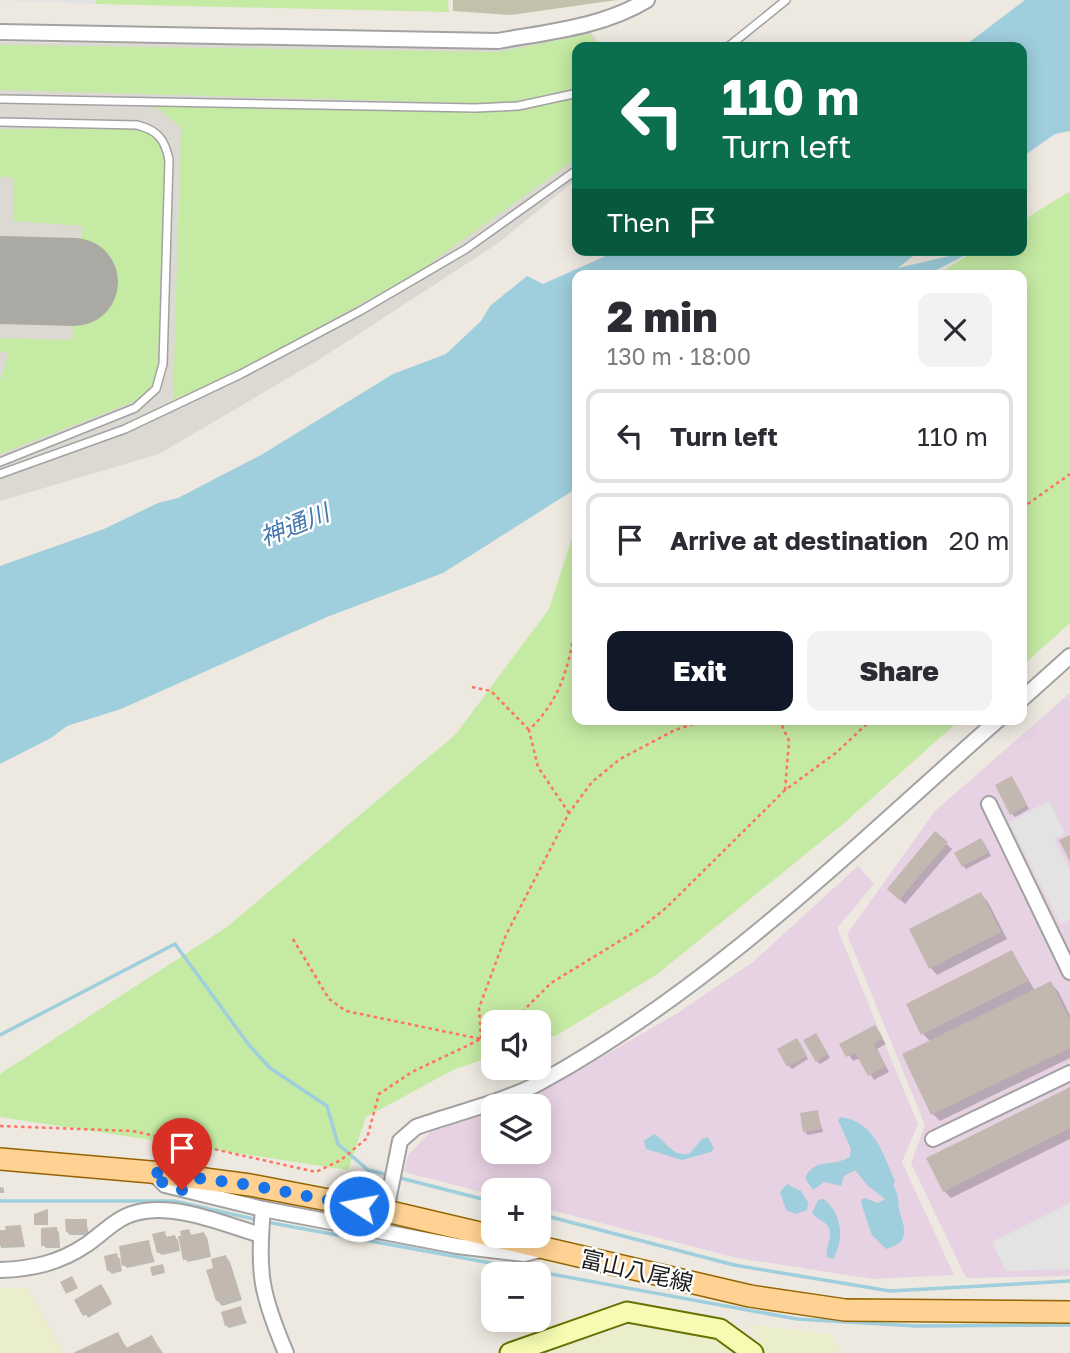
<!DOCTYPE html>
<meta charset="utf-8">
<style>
:root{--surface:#fff;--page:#f2f2f3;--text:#2b2b33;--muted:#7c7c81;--line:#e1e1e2;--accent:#111827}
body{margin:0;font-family:"Golos Text","Noto Sans JP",sans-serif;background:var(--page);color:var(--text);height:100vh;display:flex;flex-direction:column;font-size:26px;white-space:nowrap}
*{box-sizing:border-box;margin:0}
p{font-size:23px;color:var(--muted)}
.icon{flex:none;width:38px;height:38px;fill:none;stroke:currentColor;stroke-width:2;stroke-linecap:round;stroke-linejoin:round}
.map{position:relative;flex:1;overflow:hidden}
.drawer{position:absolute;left:572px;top:270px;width:455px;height:455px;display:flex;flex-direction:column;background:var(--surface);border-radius:14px;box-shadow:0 4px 18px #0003}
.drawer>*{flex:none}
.hud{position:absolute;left:572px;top:42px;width:455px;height:214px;border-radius:14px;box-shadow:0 4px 18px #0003;background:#0b6e4f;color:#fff;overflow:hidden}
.buttons{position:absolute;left:481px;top:1010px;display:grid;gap:14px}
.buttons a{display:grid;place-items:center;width:70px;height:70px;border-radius:14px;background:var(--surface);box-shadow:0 4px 18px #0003;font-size:35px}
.pin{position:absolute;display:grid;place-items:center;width:60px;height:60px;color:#fff;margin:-72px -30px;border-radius:50% 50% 50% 0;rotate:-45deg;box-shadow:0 0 7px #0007}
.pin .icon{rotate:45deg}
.me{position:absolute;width:77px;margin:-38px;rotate:281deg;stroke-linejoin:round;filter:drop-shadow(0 0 5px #0008)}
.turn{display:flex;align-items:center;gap:24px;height:147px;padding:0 35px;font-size:32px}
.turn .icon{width:91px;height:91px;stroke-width:2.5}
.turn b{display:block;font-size:49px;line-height:60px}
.then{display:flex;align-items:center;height:66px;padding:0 35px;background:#0003;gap:14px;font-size:26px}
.round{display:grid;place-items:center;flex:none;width:74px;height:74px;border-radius:14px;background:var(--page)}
.overview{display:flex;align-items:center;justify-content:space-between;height:119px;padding:0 35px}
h1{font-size:42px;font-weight:800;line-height:52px}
.cta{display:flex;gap:14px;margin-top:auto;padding:14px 35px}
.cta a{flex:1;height:80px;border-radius:14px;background:var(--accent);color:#fff;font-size:28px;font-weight:800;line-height:80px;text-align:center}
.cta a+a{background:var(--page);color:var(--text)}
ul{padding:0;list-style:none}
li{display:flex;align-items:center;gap:21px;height:94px;margin:0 14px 10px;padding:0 21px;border:4px solid var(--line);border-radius:14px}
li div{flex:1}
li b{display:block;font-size:26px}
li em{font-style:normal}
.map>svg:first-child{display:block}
.industrial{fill:#e7d2e3}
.airport{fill:#dcd9d2}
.construction{fill:#c2c2ac}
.farmland{fill:#eaeeca}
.grass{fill:#c5eaa4}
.parking{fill:#e3e3e3}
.water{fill:#9fcedd}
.shadow{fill:#0003}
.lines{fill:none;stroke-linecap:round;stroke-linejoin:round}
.stream{stroke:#9fcedd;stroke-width:3.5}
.runway{stroke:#aba9a4;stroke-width:88}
.building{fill:#c2b8b0}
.lane-casing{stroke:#a2a2a2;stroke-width:10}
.street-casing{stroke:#a2a2a2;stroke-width:18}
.secondary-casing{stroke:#667301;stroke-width:23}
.primary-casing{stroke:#936400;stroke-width:24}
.path{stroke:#fe7361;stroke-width:2.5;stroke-dasharray:3.5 3.5;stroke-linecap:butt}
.lane{stroke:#fff;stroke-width:7}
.street{stroke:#fff;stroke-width:14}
.secondary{stroke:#f6fbb1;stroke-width:19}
.primary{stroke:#ffd294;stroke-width:21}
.route{stroke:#1a73e8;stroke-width:12;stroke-dasharray:0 21.6}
.labels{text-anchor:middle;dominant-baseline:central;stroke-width:5;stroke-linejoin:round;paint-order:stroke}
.street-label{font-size:23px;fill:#1b1b1b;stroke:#fff}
.water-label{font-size:24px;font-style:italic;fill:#4678ad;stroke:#fff}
</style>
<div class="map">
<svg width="1070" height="1353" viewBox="0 0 1070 1353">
<rect width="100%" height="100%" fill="#ede9e0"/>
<g class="industrial">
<path d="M 1070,693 L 1070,1276 L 966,1278 L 911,1163 L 925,1125 L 847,934 L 935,811 Z"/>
<path d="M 858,866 L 874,884 L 837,928 L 918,1124 L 902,1162 L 954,1275 L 873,1279 L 737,1258 L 539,1207 L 539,1190 L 494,1190 L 493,1195 L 404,1172 L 408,1155 L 437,1125 L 493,1106 L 494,1152 L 539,1152 L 539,1106 L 494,1106 L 548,1088 L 676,1014 L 753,962 Z"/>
</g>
<path class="airport" d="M 591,32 L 601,47 L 578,47 L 577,179 L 497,244 L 317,361 L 159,454 L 0,501 L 0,42 L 497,49 Z"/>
<path class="construction" d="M 453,0 L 617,0 L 511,15 L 453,11 Z"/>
<g class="farmland">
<path d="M 0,1288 L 27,1288 L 63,1353 L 0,1353 Z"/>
<path d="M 632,1325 L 718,1339 L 740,1353 L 544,1353 Z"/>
<path d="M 750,1325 L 832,1334 L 840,1353 L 763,1353 Z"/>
</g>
<g class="grass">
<path d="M 96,0 L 448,0 L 449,12 L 96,4 Z"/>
<path d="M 590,34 L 598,47 L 578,47 L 577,88 L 503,104 L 0,90 L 0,45 L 498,52 Z"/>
<path d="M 577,97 L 577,158 L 418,272 L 258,361 L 173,400 L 181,128 L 161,110 L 135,99 L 508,111 Z"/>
<path d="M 136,128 L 157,138 L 164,161 L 158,364 L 155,380 L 141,399 L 0,454 L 0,380 L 9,353 L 0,351 L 0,338 L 72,340 L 83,226 L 13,221 L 14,178 L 0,176 L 0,129 Z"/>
<path d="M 1067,193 L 1070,193 L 1070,623 L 1022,666 L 1022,275 L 937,275 L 976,250 L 1022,250 L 1022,221 Z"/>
<path d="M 577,522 L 578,719 L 961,719 L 843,824 L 656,975 L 557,1035 L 539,1041 L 539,1022 L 494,1022 L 493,1056 L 453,1070 L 366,1117 L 348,1170 L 0,1117 L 0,1074 L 227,927 L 456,734 L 549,609 Z"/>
</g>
<g class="parking">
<path d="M 0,0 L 96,0 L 96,4 Z"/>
<path d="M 1049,801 L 1065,833 L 1054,839 L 1070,870 L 1070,919 L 1060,924 L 1009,822 Z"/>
<path d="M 1070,1203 L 1070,1269 L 1006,1271 L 992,1242 Z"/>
</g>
<g class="water">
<path d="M 1025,0 L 1070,0 L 1070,131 L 1055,134 L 1022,157 L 1022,47 L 963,47 Z"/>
<path d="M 619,250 L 920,250 L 898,268 L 975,250 L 927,275 L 578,275 L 577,488 L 443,573 L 327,617 L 121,709 L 67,726 L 51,738 L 0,764 L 0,566 L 104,529 L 158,503 L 178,498 L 261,455 L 393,374 L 446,354 L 481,321 L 490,306 L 527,276 L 543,284 Z"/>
<path d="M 841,1117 C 875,1122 883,1154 895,1181 L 893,1186 C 900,1195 897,1203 900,1213 C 906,1231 909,1243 886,1249 L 872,1235 L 862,1206 L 861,1200 L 865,1198 L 878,1203 L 885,1199 L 868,1186 L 855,1170 L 844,1176 L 841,1186 L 824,1182 L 813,1190 L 805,1178 C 815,1157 830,1168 850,1157 L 851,1149 L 838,1120 Z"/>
<path d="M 654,1134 C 667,1141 670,1156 689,1154 L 702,1139 L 708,1137 L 714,1148 L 711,1152 L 682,1160 L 646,1149 L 644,1141 Z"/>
<path d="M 787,1184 L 801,1191 L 808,1202 L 807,1210 L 796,1214 L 786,1210 L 780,1192 Z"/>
<path d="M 824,1199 C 842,1215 845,1239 833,1259 L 827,1257 C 825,1245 836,1234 826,1224 C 822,1220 817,1219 812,1213 L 818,1200 Z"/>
</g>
<g class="shadow">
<path d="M 1014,781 L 1029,809 L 1015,817 L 1012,814 Z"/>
<path d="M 935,834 L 952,849 L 905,904 L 894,894 Z"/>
<path d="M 984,843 L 991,856 L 966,869 L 963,866 Z"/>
<path d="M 981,895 L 988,902 L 1007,939 L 937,975 L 930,967 Z"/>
<path d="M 1012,952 L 1035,991 L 1051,984 L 1058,991 L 1070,1015 L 1070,1058 L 940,1121 L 933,1114 L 931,1042 L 923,1034 Z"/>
<path d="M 875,1027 L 886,1044 L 877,1049 L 889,1072 L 874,1080 L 860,1058 L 853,1061 L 842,1045 Z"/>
<path d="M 818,1038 L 830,1058 L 820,1064 L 817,1061 Z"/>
<path d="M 800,1043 L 808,1059 L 792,1069 L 789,1066 Z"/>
<path d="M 1070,1089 L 1070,1139 L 951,1198 L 944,1191 Z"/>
<path d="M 817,1112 L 823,1132 L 808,1135 L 805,1132 Z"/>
<path d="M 0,1187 L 4,1188 L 4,1193 L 0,1193 Z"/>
<path d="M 86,1221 L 89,1235 L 70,1235 L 67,1232 Z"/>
<path d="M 21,1227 L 25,1247 L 1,1248 L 0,1231 Z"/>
<path d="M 56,1229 L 59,1232 L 60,1248 L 46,1248 L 43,1245 Z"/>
<path d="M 189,1231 L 192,1236 L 204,1234 L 207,1237 L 211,1257 L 188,1262 L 185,1259 Z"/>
<path d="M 164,1233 L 168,1238 L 175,1237 L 178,1240 L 180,1251 L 162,1255 L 158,1252 Z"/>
<path d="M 148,1242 L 155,1262 L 127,1268 L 120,1260 L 122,1271 L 112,1274 L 109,1271 L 116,1255 L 124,1263 Z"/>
<path d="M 225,1256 L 230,1262 L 242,1300 L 222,1306 L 217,1300 L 216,1269 Z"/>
<path d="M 104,1289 L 112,1304 L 88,1318 L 76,1300 Z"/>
<path d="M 240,1308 L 247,1323 L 229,1328 L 226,1325 Z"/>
<path d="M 117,1334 L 128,1349 L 152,1337 L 163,1353 L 78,1353 Z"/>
</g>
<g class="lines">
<g class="stream">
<path d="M 0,1035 L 175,944 L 249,1045 L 270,1068 L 327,1106 L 338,1144 L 368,1170 L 389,1175"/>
<path d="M 396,1177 L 494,1202"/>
<path d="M 0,1201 L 174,1201 L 258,1220"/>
<path d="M 539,1214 L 734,1265 L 890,1291 L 1070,1281"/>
<path d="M 266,1222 L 797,1319 L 916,1326 L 1070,1325"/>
</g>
<path class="runway" d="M 0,280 L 74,282"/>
</g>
<g class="building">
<path d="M 1012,776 L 1027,805 L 1010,815 L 995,785 Z"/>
<path d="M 935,831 L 948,842 L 899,900 L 887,889 Z"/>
<path d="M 1070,835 L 1070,862 L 1059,840 Z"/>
<path d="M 981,838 L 989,852 L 962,867 L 954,853 Z"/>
<path d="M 981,892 L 1001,932 L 929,969 L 909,929 Z"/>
<path d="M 1012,950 L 1028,981 L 921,1035 L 906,1004 Z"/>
<path d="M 1051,981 L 1070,1020 L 1070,1048 L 931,1115 L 902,1054 Z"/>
<path d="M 875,1025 L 883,1038 L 873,1044 L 886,1066 L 868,1076 L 855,1053 L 846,1057 L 839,1044 Z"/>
<path d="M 816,1033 L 828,1054 L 816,1062 L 803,1040 Z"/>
<path d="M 797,1038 L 807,1056 L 787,1067 L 777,1049 Z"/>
<path d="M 1070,1087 L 1070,1128 L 943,1192 L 926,1158 Z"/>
<path d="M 818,1110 L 821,1129 L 803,1132 L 800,1113 Z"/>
<path d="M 48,1209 L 48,1225 L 34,1225 L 34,1214 Z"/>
<path d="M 65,1219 L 87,1219 L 87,1232 L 66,1232 Z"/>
<path d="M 21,1225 L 22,1245 L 0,1246 L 0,1230 L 6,1230 L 5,1226 Z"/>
<path d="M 57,1227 L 57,1245 L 41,1246 L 41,1228 Z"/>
<path d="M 189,1229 L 191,1235 L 204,1232 L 209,1255 L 183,1260 L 178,1236 L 181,1236 L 180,1231 Z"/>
<path d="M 165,1231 L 166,1237 L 175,1235 L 178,1248 L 157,1253 L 152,1234 Z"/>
<path d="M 149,1240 L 153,1260 L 122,1266 L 119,1246 Z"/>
<path d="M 117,1253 L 120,1269 L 107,1271 L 104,1256 Z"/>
<path d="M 226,1255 L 238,1295 L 216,1301 L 206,1270 L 213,1268 L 211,1259 Z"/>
<path d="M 163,1264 L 165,1273 L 152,1276 L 150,1267 Z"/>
<path d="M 72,1276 L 78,1288 L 66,1294 L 60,1282 Z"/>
<path d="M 101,1284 L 111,1301 L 83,1316 L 74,1300 Z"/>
<path d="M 241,1306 L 245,1320 L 225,1326 L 221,1312 Z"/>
<path d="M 118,1332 L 126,1348 L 152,1335 L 161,1353 L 73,1353 Z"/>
</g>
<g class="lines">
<defs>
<g id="lane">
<path d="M 728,47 L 786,0"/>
<path d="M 0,99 L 475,108 L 518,106 L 578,93"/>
<path d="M 0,122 L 137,125 C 157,130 165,139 169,160 L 163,364 L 156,389 L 135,408 L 0,462"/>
<path d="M 0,474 L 125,429 L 241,374 L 360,311 L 466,249 L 578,169"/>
</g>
<g id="street">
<path d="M 0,32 L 498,41 C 547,32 603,27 647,0"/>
<path d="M 1022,699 L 1070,656"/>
<path d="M 989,804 L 1070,972"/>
<path d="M 933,1139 L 1070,1073"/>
<path d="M 152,1172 L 165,1185 L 263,1209 C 257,1273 261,1294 286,1353"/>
<path d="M 263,1209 L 457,1246 L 524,1254 L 540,1250"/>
<path d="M 386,1211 L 400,1141 L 416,1127 C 453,1114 509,1100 541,1082 C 712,988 854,847 999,719"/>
<path d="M 0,1270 C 32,1269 59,1263 86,1245 C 102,1234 116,1218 135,1213 C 175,1202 223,1224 261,1235"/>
</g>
<path id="secondary" d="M 510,1353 L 627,1312 L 720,1329 L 753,1353"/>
<path id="primary" d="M 0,1159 L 151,1172 L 250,1185 L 386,1211 L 750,1296 L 845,1310 L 1070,1312"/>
</defs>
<use href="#lane" class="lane-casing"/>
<use href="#street" class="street-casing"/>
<use href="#secondary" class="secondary-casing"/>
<use href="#primary" class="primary-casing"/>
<g class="path">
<path d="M 1022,508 L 1070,474"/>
<path d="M 472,687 L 491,691 L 529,730"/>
<path d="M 779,719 L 789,741 L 785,790"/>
<path d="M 569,813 L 538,767 L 529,730 C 565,695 570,659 578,611"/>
<path d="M 293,939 L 329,999 L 346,1011 L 481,1039 L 494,1033"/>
<path d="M 512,1022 L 551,983 L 641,928 L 666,908 L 784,791 L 837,752 L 872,719"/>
<path d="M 481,1039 L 479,1008 L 506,935 L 569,813 L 592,782 L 620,759 L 675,730 L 709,719"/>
<path d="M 0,1126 L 133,1131 L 316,1172 L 341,1160 L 367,1138 L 379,1094 L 412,1072 L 481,1039 L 494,1049"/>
</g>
<use href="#lane" class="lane"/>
<use href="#street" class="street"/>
<use href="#secondary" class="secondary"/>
<use href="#primary" class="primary"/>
</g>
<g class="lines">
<path class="route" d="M 182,1190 L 165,1185 L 151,1172 L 250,1185 L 359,1206"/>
</g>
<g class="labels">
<g class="street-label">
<text transform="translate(637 1270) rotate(13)">富山八尾線</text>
</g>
<g class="water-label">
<text transform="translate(294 524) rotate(-22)">神通川</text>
</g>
</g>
</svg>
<div class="buttons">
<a><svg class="icon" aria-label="sound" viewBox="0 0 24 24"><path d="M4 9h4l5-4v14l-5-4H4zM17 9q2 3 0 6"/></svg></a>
<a><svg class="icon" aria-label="layers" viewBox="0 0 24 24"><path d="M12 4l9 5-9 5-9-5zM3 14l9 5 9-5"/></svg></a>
<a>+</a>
<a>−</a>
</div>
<div class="pin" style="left:182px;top:1190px;background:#d93025"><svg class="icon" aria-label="arrive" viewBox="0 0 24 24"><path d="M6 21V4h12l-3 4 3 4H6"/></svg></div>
<svg class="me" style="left:359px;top:1206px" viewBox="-20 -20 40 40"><circle r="17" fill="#1a73e8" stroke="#fff" stroke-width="3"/><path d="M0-11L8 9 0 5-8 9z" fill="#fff"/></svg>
<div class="hud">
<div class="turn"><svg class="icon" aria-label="left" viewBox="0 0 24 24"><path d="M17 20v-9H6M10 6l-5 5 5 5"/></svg><div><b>110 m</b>Turn left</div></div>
<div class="then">Then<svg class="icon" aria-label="arrive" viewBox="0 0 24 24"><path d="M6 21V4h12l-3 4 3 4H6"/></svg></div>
</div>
<section class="drawer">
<div class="overview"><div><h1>2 min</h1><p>130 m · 18:00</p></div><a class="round"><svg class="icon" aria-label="close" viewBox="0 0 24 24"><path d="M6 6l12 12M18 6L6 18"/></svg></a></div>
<ul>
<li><svg class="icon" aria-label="left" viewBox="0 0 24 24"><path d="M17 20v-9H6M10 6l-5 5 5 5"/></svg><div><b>Turn left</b></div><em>110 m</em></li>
<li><svg class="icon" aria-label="arrive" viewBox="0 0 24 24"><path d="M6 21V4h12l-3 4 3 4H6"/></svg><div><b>Arrive at destination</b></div><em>20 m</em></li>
</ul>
<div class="cta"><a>Exit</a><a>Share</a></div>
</section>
</div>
